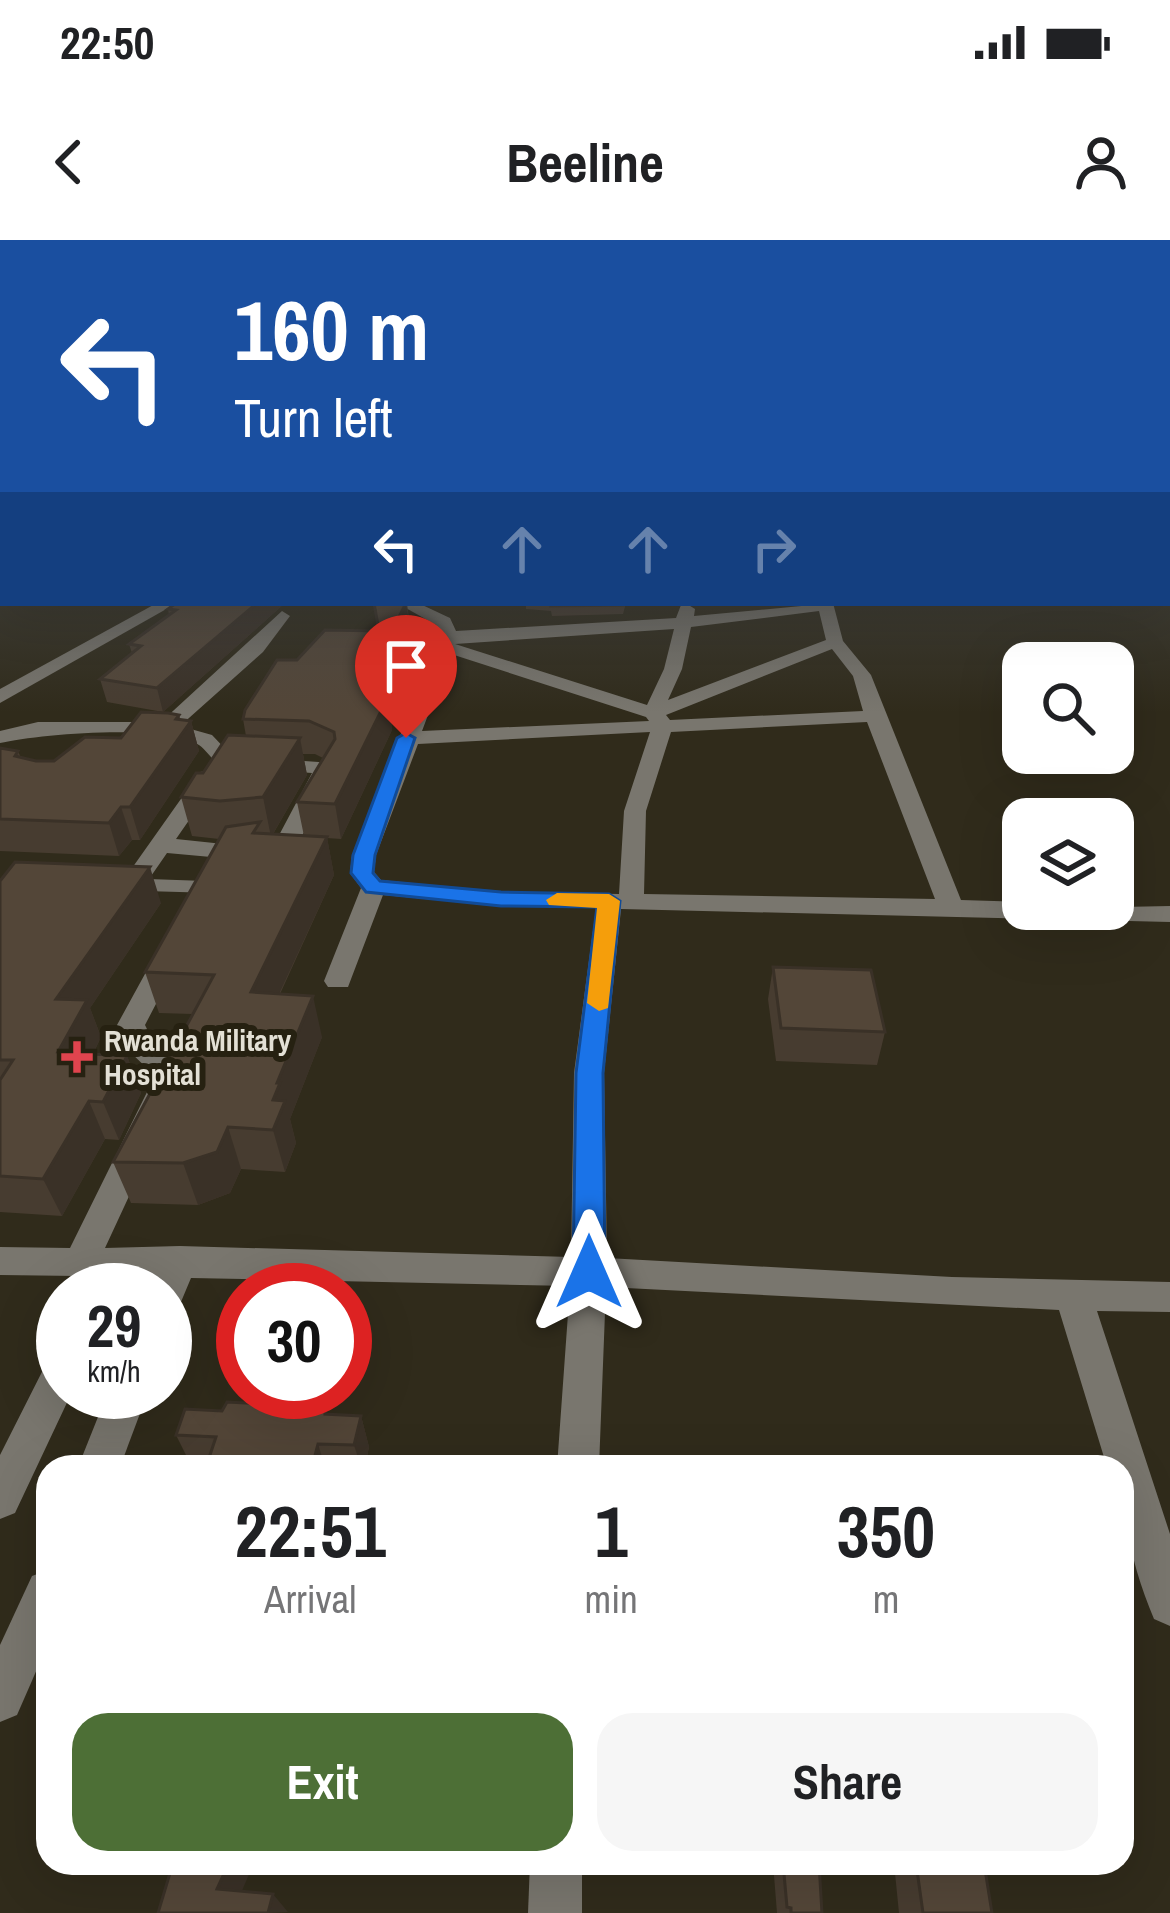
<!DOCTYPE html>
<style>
:root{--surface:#fff;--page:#f6f6f6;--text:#202124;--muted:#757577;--accent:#4d6f36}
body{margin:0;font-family:"Archivo Narrow",sans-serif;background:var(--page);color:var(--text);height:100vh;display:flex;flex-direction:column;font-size:45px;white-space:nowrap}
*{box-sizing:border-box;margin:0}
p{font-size:39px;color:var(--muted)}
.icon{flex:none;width:66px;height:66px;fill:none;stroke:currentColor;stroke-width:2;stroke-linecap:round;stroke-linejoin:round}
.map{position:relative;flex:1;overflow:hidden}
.panel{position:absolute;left:36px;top:1215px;width:1098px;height:420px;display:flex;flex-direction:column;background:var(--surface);border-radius:36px;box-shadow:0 12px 48px #0002}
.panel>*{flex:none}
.guide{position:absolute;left:0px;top:0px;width:1170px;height:366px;box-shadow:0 12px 48px #0002;background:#1a4fa0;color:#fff;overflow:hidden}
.tools{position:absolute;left:1002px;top:402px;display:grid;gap:24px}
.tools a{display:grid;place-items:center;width:132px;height:132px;border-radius:24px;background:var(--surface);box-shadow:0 12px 48px #0002;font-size:60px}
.speed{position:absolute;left:36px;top:1023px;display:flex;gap:24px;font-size:60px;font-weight:700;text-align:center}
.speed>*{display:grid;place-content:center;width:156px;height:156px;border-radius:50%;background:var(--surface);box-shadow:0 12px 48px #0002;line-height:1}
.speed small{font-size:30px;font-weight:400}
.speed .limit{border:18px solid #d22;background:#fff;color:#111}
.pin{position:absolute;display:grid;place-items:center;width:102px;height:102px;color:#fff;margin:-123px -51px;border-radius:50% 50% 50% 0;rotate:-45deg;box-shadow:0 0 12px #0007}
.pin .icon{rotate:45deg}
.me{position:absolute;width:132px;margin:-66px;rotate:0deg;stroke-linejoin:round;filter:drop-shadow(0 0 9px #0008)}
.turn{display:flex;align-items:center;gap:42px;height:252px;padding:0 36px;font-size:54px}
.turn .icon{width:156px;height:156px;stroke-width:2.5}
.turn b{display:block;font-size:84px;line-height:102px}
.lanes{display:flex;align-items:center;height:114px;padding:0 36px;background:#0003;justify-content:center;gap:60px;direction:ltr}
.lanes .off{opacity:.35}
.eta{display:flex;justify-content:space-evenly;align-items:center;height:204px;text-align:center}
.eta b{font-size:72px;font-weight:700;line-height:84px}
.action{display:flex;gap:24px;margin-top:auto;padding:24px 36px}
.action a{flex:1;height:138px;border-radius:36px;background:var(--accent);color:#fff;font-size:48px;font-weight:700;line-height:138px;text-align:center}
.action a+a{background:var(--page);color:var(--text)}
.status{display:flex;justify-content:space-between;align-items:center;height:84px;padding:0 60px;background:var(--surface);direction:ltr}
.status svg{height:33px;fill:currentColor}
header{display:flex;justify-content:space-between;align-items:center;height:156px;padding:0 36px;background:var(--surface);font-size:54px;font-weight:700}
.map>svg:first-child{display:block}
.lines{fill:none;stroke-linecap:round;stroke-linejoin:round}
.minor{fill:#79766e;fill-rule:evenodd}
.wall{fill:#473c30;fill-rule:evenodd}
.shaded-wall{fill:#3a3127}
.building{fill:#534638;stroke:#3a3127;stroke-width:3}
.route{fill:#1a73e8;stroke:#114b97;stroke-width:3}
.slow{fill:#f59e0b}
.health-dot{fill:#e0444e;stroke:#262111;stroke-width:4.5}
.labels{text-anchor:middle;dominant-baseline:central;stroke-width:12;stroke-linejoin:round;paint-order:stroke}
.poi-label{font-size:30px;font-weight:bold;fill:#e3e0d5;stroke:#262111;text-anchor:start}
</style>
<div class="status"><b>22:50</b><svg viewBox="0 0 49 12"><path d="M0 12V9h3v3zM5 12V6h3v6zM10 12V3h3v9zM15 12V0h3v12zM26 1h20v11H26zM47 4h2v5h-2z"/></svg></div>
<header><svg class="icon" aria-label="back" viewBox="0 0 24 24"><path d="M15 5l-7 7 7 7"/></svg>Beeline<svg class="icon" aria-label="person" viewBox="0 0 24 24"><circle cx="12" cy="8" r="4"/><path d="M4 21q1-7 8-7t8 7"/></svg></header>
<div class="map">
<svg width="1170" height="1673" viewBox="0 0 1170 1673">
<rect width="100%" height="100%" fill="#302b1b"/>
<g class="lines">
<g class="minor">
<path d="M 157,363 L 177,363 L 0,463 L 0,449 Z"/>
<path d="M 397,363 L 418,363 L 450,378 L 456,391 L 676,378 L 681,365 L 687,364 L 695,369 L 694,376 L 833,363 L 843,401 L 871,435 L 961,660 L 1023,662 L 1023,669 L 1170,666 L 1170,682 L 621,669 L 604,833 L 607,1018 L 952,1037 L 1170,1042 L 1170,1072 L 1097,1071 L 1170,1294 L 1170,1386 L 1154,1379 C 1133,1329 1122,1281 1122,1227 L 1107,1227 L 1059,1070 L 606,1047 L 599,1227 L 557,1227 L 570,1046 L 191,1038 L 178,1069 L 165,1073 L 165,1050 L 150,1050 L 155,1037 L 0,1035 L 0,1007 L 70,1008 L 152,842 L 153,834 L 128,810 L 117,785 L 157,712 L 170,704 L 183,712 L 145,785 C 154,807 184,817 182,842 L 105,1008 L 180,1006 L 571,1017 L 574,833 L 596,668 L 501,666 L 383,655 L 348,747 L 328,747 L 324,741 L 361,648 L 350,633 L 352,615 L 440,397 L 436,385 ZM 819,371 L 826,400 L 668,460 L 682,429 L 691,387 ZM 674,389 L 664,429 L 647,465 L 455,404 ZM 832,409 L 853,436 L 863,471 L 670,480 L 666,475 ZM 451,414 L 646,477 L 649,481 L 422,491 ZM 867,482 L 935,659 L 644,654 L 646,571 L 671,492 ZM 650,492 L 624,571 L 619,654 L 501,652 L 381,640 L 374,632 L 376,615 L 418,504 Z"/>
<path d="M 282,371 L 290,376 L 263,412 L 180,486 L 212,495 L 232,516 L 333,523 L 337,527 L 299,602 L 286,616 L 262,618 L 250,611 L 277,599 L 312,533 L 219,526 C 213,520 206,510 199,505 C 168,483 38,494 0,503 L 0,491 L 38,482 L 161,482 Z"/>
<path d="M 208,531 L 219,537 L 176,599 L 233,605 L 245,612 L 233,619 L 167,613 L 149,639 L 205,641 L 217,648 L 214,653 L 110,650 L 110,640 L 125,638 L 200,532 Z"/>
<path d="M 63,1113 L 63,1152 L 72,1152 L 15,1273 L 0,1279 L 0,1215 L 49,1118 Z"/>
<path d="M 108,1152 L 148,1152 L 120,1227 L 78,1227 Z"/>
<path d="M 48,1330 L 48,1404 L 17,1475 L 0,1482 L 0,1405 L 32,1336 Z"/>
<path d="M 530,1623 L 582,1623 L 582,1673 L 528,1673 Z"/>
</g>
</g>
<g class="wall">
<path d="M 3,297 L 3,363 L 30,363 L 27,365 L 0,364 L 0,299 Z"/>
<path d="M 173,363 L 285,363 L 163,472 L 107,462 L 100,439 L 132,413 L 129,404 L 169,375 L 168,369 L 174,365 Z"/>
<path d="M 374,363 L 407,363 L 413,408 L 391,452 L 393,466 L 390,472 L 392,490 L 341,599 L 327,598 L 334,635 L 280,754 L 322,797 L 290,879 L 296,903 L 285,932 L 241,929 L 230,953 L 198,965 L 131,963 L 113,922 L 192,774 L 159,773 L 145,732 L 219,599 L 192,596 L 181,557 L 203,533 L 246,496 L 243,479 L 297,420 L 378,391 ZM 303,514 L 315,514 L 323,518 L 297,562 L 304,596 L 273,594 L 307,535 Z"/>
<path d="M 526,363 L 626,363 L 623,374 L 552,376 L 551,371 L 526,369 Z"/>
<path d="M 179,475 L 180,480 L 191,481 L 199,511 L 140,600 L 132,600 L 119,616 L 0,611 L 0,508 L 18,511 L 21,518 L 36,521 L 54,521 Z"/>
<path d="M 0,641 L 161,663 L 90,768 L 101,797 L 93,814 L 127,816 L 141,853 L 119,900 L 105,899 L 62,976 L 0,972 Z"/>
<path d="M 773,727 L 885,792 L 877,825 L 776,821 L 768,759 Z"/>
<path d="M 328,1174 L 361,1176 L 369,1207 L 365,1227 L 206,1227 L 191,1225 L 176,1195 Z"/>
<path d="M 773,1623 L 819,1623 L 822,1673 L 777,1673 Z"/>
<path d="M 894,1623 L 984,1623 L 992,1673 L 899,1673 Z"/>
</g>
<g class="shaded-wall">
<path d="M 257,363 L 285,363 L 163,472 L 157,448 Z"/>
<path d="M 406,363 L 413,408 L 391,452 L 393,466 L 390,472 L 392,490 L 341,599 L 335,564 L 399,377 Z"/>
<path d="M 179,475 L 183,492 L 191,481 L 199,511 L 140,600 L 130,567 Z"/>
<path d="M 300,498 L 307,535 L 271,597 L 263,557 Z"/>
<path d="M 121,567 L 132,600 L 119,616 L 109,583 Z"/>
<path d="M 327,597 L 334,635 L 261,793 L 251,752 Z"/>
<path d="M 150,627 L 161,663 L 90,768 L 101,797 L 75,850 L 58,812 L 56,759 Z"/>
<path d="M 313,756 L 322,797 L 290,879 L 296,903 L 285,932 L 273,890 L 273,860 L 277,843 Z"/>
<path d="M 127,816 L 141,853 L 119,900 L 103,862 Z"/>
<path d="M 89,861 L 105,899 L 62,976 L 43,939 Z"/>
<path d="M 228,887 L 241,929 L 230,953 L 198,965 L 183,923 Z"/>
<path d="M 361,1176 L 369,1207 L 365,1227 L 361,1227 L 354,1205 Z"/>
<path d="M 318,1204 L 325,1227 L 312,1227 Z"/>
<path d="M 229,1623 L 251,1623 L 253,1625 L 235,1667 L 217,1649 Z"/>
<path d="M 273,1654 L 288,1672 L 268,1673 Z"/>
</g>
<g class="building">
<path d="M 3,297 L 3,314 L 0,314 L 0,299 Z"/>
<path d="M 3,317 L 3,348 L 0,348 L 0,319 Z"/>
<path d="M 176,363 L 257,363 L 157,448 L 100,439 L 141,406 L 129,404 L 176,370 L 168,369 Z"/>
<path d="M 374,363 L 406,363 L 399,377 L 410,378 L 381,432 L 389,434 L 378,457 L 388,457 L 335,564 L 297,562 L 335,499 L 334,492 L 309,481 L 243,479 L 245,470 L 277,420 L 297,420 L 325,390 L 379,391 Z"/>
<path d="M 552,363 L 623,363 L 623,365 L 551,366 Z"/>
<path d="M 141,472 L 168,473 L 179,475 L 176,479 L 191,481 L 130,567 L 121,567 L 109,583 L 0,579 L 0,508 L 18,511 L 15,516 L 36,521 L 54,521 L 85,497 L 121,498 Z"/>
<path d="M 228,495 L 300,498 L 263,557 L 220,561 L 181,557 L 196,533 L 203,533 Z"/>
<path d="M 260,582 L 253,593 L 327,597 L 251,752 L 313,756 L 277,843 L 280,843 L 273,860 L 285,861 L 273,890 L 228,887 L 217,912 L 183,923 L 113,922 L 214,735 L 145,732 L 226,587 Z"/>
<path d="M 15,622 L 150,627 L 56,759 L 87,760 L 58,812 L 127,816 L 103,862 L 89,861 L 43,939 L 0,936 L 0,840 L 13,820 L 0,820 L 0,641 Z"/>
<path d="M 773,727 L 871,730 L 885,792 L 781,788 Z"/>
<path d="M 227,1162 L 326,1167 L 325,1174 L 361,1176 L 354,1205 L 318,1204 L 312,1227 L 206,1227 L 216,1197 L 176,1195 L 185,1169 L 222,1171 Z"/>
<path d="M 173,1623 L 229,1623 L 217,1649 L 273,1654 L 268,1673 L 158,1673 Z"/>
<path d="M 783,1623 L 819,1623 L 822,1673 L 791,1673 L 791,1668 L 787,1667 Z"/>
<path d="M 916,1623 L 984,1623 L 992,1673 L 923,1673 Z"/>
</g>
<linearGradient id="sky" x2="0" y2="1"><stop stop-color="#1a180f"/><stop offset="0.5" stop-color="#484a4a"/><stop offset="1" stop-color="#484a4a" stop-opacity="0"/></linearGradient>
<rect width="1170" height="472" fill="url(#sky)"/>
<path class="route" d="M 406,493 L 415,498 L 375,615 L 373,633 L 380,641 L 501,652 L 609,654 L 620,661 L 603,833 L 605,1032 L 600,1041 L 589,1045 L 577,1041 L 573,1032 L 576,833 L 597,667 L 501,666 L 366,652 L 351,633 L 353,615 L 397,498 Z"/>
<path class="slow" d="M 557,653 L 609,654 L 620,661 L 608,768 L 599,771 L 587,763 L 597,668 L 549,665 L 546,660 Z"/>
<path class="health-dot" d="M71 799h12v12h12v12h-12v12h-12v-12h-12v-12h12z"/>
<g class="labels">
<g class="poi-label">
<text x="104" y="800">Rwanda Military<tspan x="104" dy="34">Hospital</tspan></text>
</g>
</g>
</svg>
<div class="tools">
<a><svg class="icon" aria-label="search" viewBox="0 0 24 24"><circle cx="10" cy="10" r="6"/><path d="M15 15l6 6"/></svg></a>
<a><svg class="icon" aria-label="layers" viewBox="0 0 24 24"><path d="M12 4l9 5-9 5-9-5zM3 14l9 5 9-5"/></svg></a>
</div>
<div class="speed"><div>29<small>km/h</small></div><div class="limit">30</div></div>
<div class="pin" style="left:406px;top:498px;background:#d93025"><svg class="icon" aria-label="arrive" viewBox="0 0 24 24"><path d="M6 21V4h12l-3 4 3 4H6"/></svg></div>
<svg class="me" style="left:589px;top:1032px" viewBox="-20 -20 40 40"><path d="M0-17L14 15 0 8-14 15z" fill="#1a73e8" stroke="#fff" stroke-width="4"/></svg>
<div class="guide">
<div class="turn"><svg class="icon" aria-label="left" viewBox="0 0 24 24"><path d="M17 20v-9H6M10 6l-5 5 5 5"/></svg><div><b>160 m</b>Turn left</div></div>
<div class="lanes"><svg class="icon" aria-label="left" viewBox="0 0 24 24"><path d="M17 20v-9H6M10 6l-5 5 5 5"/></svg><svg class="icon off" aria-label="ahead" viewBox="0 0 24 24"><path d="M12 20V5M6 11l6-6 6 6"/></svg><svg class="icon off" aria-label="ahead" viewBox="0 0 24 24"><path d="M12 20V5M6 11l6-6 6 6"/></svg><svg class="icon off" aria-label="right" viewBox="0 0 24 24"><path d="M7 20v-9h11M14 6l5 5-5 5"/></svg></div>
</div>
<section class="panel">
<div class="eta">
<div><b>22:51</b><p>Arrival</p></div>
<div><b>1</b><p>min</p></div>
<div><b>350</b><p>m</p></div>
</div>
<div class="action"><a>Exit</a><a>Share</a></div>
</section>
</div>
